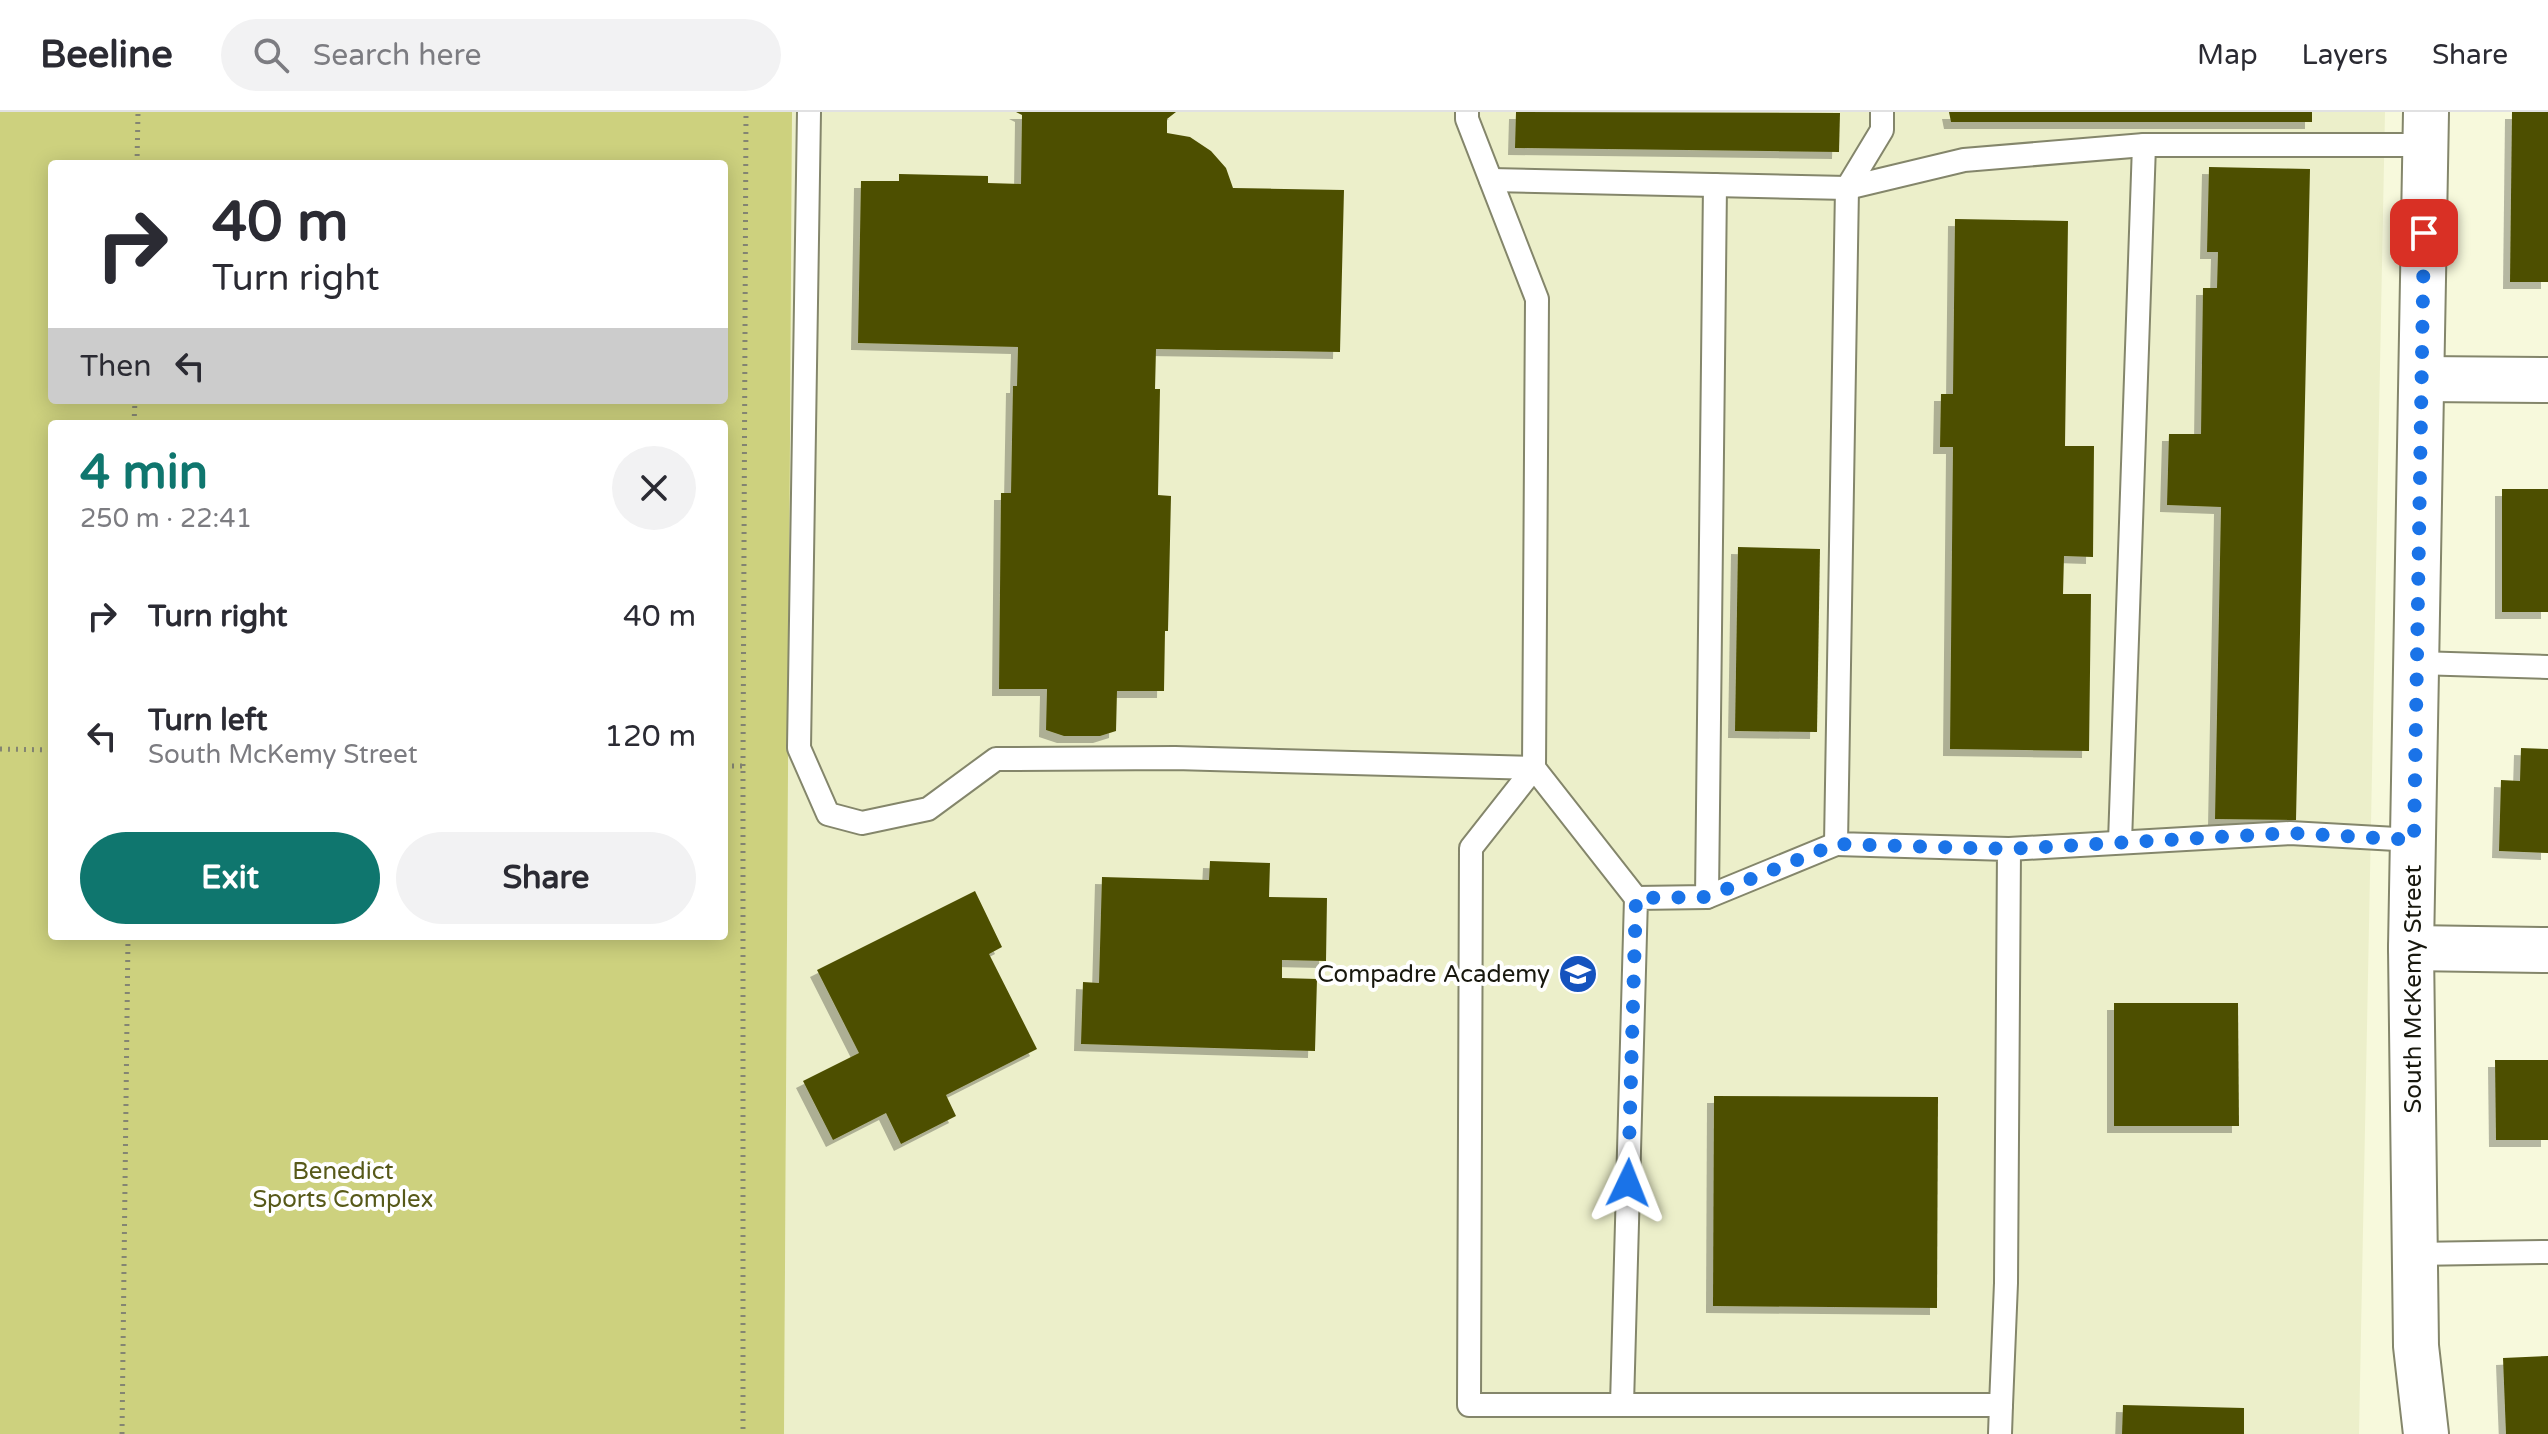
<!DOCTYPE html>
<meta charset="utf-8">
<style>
:root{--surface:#fff;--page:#f2f2f3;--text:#2b2b33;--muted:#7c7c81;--line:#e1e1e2;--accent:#0f766e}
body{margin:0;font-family:"Varela Round",sans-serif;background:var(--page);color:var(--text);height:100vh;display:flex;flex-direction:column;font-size:30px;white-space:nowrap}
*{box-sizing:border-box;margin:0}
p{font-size:26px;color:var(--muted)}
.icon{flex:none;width:44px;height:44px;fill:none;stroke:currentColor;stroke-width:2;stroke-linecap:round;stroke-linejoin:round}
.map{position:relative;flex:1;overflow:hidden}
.panel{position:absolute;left:48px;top:308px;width:680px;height:520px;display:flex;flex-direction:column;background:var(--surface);border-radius:8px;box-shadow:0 4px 20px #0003}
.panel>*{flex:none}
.hud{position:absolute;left:48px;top:48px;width:680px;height:244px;border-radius:8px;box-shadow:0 4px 20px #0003;background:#fff;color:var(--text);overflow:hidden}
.pin{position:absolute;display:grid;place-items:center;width:68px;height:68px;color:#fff;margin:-34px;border-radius:16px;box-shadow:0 4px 12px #0006}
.me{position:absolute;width:88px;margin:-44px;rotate:2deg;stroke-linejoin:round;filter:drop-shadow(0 0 6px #0008)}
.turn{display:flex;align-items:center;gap:28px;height:168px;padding:0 32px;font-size:36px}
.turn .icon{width:104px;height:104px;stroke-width:2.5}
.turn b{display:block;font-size:56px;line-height:68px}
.then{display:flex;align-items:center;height:76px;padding:0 32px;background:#0003;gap:16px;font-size:30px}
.round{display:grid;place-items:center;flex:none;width:84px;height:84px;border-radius:42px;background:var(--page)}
.head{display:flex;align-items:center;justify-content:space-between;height:136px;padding:0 32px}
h1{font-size:48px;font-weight:700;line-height:60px;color:var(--accent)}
.button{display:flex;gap:16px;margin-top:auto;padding:16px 32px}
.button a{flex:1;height:92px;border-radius:48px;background:var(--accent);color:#fff;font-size:32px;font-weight:700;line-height:92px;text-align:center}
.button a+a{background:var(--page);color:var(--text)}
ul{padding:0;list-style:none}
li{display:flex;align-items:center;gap:24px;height:120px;padding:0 32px}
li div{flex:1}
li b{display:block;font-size:30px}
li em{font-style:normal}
header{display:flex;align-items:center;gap:48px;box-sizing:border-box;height:112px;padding:0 40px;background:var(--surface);border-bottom:2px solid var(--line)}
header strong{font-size:38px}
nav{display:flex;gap:44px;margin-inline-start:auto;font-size:28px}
.search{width:560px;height:72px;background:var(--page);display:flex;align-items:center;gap:20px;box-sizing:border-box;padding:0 28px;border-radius:44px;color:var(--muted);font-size:30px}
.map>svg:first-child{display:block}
.built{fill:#ecefca}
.green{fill:#cdd17e;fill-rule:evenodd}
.building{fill:#4e5004;filter:url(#shadow)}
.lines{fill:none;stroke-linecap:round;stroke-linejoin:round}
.service-casing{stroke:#84866b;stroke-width:26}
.minor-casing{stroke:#84866b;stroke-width:48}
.path{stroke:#848572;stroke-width:5;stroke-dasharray:2 6;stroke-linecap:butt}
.service{stroke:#fff;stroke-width:22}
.minor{stroke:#fff;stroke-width:44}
.route{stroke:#1a73e8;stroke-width:14;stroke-dasharray:0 25.2}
.labels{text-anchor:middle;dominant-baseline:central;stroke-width:8;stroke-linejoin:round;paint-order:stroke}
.poi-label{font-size:24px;fill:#18180e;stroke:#fff;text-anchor:end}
.street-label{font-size:24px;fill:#18180e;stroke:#fff}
.park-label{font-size:24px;fill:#575919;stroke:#fff}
</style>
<header>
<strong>Beeline</strong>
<div class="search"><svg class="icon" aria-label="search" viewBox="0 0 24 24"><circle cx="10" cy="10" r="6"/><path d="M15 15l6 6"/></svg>Search here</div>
<nav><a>Map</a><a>Layers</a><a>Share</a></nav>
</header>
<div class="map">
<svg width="2548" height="1322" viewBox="0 0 2548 1322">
<defs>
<filter id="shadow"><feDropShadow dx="-7" dy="7" stdDeviation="0" flood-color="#0004"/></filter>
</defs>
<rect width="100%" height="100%" fill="#f7f9dc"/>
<path class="built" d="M 792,0 L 2385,0 L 2359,1322 L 784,1322 Z"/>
<path class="green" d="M 0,0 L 792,0 L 784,1322 L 0,1322 ZM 52,52 L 724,52 L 724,288 L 52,288 ZM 52,312 L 724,312 L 724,824 L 52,824 Z"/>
<g class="building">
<path d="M 1016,0 L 1176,0 L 1167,7 L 1167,21 L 1190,25 L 1211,39 L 1226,56 L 1233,76 L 1344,78 L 1340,240 L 1156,237 L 1155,277 L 1160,277 L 1158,383 L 1171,384 L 1168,519 L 1165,519 L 1164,579 L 1117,579 L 1116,619 L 1100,624 L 1064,624 L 1046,618 L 1047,577 L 999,577 L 1001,381 L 1011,381 L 1013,274 L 1017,274 L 1018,235 L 858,231 L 861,69 L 899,69 L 899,62 L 988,64 L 988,71 L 1021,72 L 1022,3 Z"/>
<path d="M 1516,0 L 1840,1 L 1839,40 L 1515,36 Z"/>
<path d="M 1949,0 L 2312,0 L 2312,10 L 1951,10 Z"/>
<path d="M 2512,0 L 2548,0 L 2548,170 L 2510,170 Z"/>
<path d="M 2209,55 L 2310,57 L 2296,708 L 2215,707 L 2221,395 L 2167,393 L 2169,322 L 2201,322 L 2203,176 L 2217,176 L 2218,140 L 2207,140 Z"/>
<path d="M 1955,107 L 2068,109 L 2065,334 L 2094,334 L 2093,445 L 2064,444 L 2063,482 L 2091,482 L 2089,639 L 1950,637 L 1953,335 L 1940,335 L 1941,282 L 1953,282 Z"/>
<rect x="2502" y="377" width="46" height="123"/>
<path d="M 1738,435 L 1820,437 L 1817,620 L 1735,619 Z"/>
<path d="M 2521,636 L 2548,637 L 2548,741 L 2499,739 L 2501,668 L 2520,669 Z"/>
<path d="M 1210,749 L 1270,751 L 1269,785 L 1327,786 L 1326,849 L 1282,848 L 1282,866 L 1317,867 L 1315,939 L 1081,932 L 1083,870 L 1099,871 L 1102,765 L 1209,768 Z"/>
<path d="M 975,779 L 1002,835 L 989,842 L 1037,937 L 946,983 L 956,1004 L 901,1032 L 886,1001 L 833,1028 L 803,969 L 859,941 L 817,858 Z"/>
<path d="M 2114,891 L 2238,891 L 2239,1014 L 2114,1014 Z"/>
<path d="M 2495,948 L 2548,948 L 2548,1028 L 2496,1028 Z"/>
<path d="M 1714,984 L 1938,985 L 1937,1196 L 1713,1194 Z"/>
<path d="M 2548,1244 L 2548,1322 L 2506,1322 L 2503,1246 Z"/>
<path d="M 2123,1293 L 2244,1296 L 2244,1322 L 2122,1322 Z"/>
</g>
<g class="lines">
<defs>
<g id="service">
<path d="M 809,0 L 799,636 L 828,702 L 862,711 L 928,697 L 996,647 L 1175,646 L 1534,656 L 1636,786"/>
<path d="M 1467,0 L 1467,7 L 1537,187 L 1534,656 L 1471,736 L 1469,1293 L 2001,1293 L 2000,1322"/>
<path d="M 1882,0 L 1882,18 L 1847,76 L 1836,732 L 2009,737 L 2006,1171 L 2001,1293"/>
<path d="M 1491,68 L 1847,76 L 1964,48 L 2144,33 L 2426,33"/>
<path d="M 2417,551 L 2548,555"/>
<path d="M 2120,730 L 2144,33"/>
<path d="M 2009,737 L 2290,721 L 2414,728"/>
<path d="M 1707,785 L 1715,73"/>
<path d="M 2413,1142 L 2548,1140"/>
<path d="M 1622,1292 L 1636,786 L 1707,785 L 1836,732"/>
</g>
<g id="minor">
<path d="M 2426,0 L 2411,836 L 2416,1234 L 2426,1322"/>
<path d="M 2422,267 L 2548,268"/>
<path d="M 2411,836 L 2548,838"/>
</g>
</defs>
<use href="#service" class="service-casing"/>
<use href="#minor" class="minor-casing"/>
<g class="path">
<path d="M 137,52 L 138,0"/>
<path d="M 134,312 L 135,288"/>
<path d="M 0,637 L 52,638"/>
<path d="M 724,654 L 743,654 L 743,1322"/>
<path d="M 743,654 L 746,0"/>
<path d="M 122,1322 L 128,824"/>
</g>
<use href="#service" class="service"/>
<use href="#minor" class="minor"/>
</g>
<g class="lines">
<path class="route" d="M 1628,1071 L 1636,786 L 1707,785 L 1836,732 L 2009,737 L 2290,721 L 2414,728 L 2424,121"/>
</g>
<defs>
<symbol id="school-disc" viewBox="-11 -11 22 22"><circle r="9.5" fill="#1553be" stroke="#fff"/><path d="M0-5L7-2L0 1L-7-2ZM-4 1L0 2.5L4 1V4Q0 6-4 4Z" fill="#fff"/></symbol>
</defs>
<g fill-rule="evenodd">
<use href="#school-disc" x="1556" y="840" width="44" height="44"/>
</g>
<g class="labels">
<g class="poi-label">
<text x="1550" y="862">Compadre Academy</text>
</g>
<g class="street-label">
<text transform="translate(2413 877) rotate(-90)">South McKemy Street</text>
</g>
<g class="park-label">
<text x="343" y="1059">Benedict<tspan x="343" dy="28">Sports Complex</tspan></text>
</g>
</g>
</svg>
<div class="pin" style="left:2424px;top:121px;background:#d93025"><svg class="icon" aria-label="arrive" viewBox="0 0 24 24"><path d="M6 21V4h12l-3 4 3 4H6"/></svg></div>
<svg class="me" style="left:1628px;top:1071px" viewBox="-20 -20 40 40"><path d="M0-17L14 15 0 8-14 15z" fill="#1a73e8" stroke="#fff" stroke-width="4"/></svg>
<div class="hud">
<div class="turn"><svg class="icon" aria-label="right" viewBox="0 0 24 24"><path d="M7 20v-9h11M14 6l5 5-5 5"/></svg><div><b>40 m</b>Turn right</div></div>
<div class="then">Then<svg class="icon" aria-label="left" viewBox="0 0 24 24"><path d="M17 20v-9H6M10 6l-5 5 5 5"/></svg></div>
</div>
<section class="panel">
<div class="head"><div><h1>4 min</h1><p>250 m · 22:41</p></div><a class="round"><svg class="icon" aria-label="close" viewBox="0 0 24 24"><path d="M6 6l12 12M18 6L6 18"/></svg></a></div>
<ul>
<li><svg class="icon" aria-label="right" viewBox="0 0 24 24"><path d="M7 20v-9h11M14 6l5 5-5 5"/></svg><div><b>Turn right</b></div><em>40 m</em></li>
<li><svg class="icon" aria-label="left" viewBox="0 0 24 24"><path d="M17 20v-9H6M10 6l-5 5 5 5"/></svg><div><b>Turn left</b><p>South McKemy Street</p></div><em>120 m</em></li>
</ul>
<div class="button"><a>Exit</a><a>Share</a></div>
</section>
</div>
